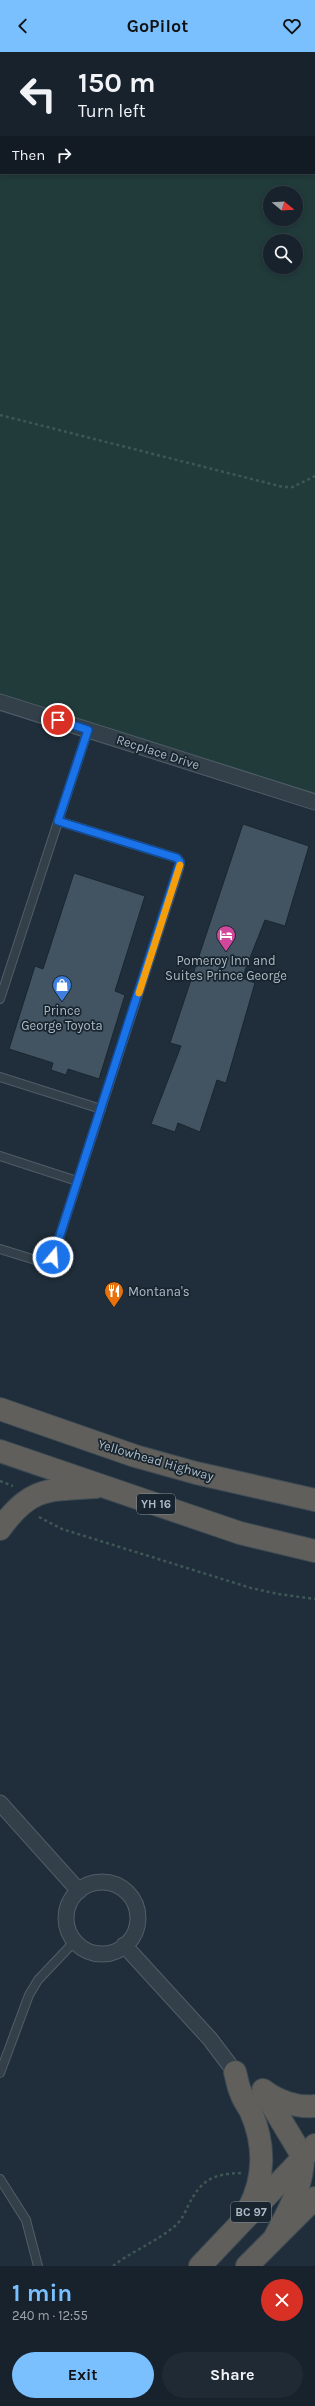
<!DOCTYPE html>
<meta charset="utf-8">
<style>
:root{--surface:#17222c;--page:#202a34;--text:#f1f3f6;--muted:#9ea4a9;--line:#363f48;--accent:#7ac0ff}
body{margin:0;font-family:Karla,sans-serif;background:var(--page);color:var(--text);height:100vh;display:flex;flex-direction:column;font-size:15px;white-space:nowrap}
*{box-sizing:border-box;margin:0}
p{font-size:13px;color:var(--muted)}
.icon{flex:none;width:22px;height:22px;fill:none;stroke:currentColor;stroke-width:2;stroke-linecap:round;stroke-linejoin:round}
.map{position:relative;height:2214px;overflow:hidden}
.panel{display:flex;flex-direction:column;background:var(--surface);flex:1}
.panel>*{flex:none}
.guide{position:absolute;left:0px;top:0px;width:315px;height:122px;box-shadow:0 2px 6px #0003,0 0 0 1px var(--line);background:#17222c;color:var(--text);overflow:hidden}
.needle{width:26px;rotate:108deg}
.controls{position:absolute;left:263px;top:134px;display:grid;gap:8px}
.controls a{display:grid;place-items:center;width:40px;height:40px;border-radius:50%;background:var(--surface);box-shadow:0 2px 6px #0003,0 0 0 1px var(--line);font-size:20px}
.pin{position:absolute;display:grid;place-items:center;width:34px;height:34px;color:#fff;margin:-17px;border:2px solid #fff;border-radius:50%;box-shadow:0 1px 4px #0007}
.me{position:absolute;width:44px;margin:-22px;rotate:18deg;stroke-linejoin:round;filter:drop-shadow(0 0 3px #0008)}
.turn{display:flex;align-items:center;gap:14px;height:84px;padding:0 12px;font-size:18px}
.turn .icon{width:52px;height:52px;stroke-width:2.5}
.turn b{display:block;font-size:28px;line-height:34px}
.then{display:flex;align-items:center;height:38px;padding:0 12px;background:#0003;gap:8px;font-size:15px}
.round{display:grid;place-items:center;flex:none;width:42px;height:42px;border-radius:21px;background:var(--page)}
.head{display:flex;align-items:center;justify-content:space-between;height:68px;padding:0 12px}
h1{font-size:24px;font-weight:700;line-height:30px;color:var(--accent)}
.action{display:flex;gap:8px;margin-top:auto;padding:8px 12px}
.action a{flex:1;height:46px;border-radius:24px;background:var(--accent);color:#111;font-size:16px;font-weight:700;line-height:46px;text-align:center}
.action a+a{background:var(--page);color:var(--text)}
header{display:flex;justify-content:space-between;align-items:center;height:52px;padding:0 12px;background:var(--accent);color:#111;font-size:18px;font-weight:700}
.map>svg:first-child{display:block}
.green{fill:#213b3a;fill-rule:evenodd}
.building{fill:#425462;stroke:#1a2730}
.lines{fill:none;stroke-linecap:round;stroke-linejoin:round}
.service-casing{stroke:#505e68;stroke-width:10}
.minor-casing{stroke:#505e68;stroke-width:17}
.trunk-casing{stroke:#3d4b54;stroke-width:24}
.path{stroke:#3e5756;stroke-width:2.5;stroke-dasharray:3 3;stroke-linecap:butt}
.service{stroke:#33404a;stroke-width:8}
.minor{stroke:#33404a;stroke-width:15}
.trunk{stroke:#605f5c;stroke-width:22}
.route-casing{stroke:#114b97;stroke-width:10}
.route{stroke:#1a73e8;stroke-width:7}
.slow{stroke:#f59e0b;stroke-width:7}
.labels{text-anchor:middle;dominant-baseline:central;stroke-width:3.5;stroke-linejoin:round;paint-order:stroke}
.shield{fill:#18252e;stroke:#808e99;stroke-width:1}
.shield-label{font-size:12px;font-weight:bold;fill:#adbbc7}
.street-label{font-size:13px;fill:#adbbc7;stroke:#18252e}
.poi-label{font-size:13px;fill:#adbbc7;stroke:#18252e}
</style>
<header><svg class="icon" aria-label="back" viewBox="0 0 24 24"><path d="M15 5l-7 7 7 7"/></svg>GoPilot<svg class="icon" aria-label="heart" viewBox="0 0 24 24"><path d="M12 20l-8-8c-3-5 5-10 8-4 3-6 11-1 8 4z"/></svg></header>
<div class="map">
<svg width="315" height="2214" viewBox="0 0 315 2214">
<rect width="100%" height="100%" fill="#1f2e3a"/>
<path class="green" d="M 0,0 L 315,0 L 315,752 L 0,646 ZM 1,1 L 314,1 L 314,121 L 1,121 ZM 270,141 L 296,141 L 296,167 L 270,167 ZM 270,189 L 296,189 L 296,215 L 270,215 Z"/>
<g class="building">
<path d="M 243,772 L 309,794 L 285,874 L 265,868 L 242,926 L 255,931 L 226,1031 L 217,1028 L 200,1080 L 178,1071 L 175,1080 L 151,1072 L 181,994 L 170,991 Z"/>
<path d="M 74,821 L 145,844 L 115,939 L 125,943 L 99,1027 L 68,1017 L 66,1023 L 51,1018 L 53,1011 L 9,997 L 35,914 L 43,917 Z"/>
</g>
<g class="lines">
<defs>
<g id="service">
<path d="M 0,947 L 88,678"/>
<path d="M 0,1025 L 101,1057"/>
<path d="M 0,1104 L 77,1129"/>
<path d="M 0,1197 L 42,1210 L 48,1210 L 53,1205 L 179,816 L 180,810 L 177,806 L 58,769"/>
<path d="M 0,2021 L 29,1943 L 38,1928 L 74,1890"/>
<path d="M 0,2127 L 26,2168 L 38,2214"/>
</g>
<g id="minor">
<path d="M 0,650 L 315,750"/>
<path d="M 0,1751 L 79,1839"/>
<circle cx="102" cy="1866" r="36"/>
<path d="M 124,1893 L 210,1987 L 235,2020"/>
</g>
<g id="trunk">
<path d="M 0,1357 L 135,1404 L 196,1421 L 315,1448"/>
<path d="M 0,1399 L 240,1481 L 315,1499"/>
<path d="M 0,1477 C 30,1435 47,1438 96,1435"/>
<path d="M 235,2020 C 237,2027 238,2035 241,2041 C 243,2048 248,2054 251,2060 C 265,2092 265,2126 249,2156"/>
<path d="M 263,2038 C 277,2049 297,2056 315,2054"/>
<path d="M 264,2040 L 303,2105 C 303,2134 289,2158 276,2183"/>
<path d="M 200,2214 L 315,2093"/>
<path d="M 247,2214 L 315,2146"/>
</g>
</defs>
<use href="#service" class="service-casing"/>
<use href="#minor" class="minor-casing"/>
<use href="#trunk" class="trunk-casing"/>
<g class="path">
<path d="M 0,363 L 283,435 L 293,435 L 315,424"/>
<path d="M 0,1429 L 13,1434"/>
<path d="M 39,1465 L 62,1477 L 251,1536 L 278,1542 L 315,1547"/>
<path d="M 113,2214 C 132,2199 156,2190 175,2174 C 181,2169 185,2161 188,2154 C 201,2128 212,2122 241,2121"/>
</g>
<use href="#service" class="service"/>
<use href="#minor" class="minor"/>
<use href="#trunk" class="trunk"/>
</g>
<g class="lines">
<defs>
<path id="route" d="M 53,1205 L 180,810 L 177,806 L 58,769 L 88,678 L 58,668"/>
</defs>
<use href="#route" class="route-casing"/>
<use href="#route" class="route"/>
<path class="slow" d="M 139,941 L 180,813"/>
</g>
<defs>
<symbol id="hotel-pin" viewBox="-11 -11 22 30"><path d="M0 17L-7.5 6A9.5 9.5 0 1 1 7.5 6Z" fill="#d1479c" stroke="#18252e"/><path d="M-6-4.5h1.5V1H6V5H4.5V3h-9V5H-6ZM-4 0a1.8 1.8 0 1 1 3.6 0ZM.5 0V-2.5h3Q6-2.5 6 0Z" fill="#fff"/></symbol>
<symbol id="shop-pin" viewBox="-11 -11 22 30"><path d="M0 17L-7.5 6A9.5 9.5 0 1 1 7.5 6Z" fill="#3f7fe0" stroke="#18252e"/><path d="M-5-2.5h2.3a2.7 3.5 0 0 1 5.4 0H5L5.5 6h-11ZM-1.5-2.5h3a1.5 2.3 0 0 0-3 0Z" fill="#fff"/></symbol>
<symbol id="restaurant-pin" viewBox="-11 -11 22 30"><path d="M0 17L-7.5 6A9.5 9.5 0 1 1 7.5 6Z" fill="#e8710a" stroke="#18252e"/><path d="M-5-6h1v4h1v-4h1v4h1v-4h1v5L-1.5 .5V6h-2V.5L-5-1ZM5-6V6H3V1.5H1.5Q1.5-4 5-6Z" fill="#fff"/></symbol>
</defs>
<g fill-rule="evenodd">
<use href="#hotel-pin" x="215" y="872" width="22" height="30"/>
<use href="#shop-pin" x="51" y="922" width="22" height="30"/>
<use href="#restaurant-pin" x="103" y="1228" width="22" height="30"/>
</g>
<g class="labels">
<g class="shield">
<rect x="137" y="1442" width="38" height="20" rx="3"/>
<rect x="231" y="2150" width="40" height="20" rx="3"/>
</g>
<g class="shield-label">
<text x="156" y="1452">YH 16</text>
<text x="251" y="2160">BC 97</text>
</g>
<g class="street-label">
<text transform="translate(158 700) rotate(18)">Recplace Drive</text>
<text transform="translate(156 1408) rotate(16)">Yellowhead Highway</text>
</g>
<g class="poi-label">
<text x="226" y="908">Pomeroy Inn and<tspan x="226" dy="15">Suites Prince George</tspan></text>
<text x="62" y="958">Prince<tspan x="62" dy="15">George Toyota</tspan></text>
<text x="128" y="1239" text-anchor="start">Montana's</text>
</g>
</g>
</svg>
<div class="controls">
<a><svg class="needle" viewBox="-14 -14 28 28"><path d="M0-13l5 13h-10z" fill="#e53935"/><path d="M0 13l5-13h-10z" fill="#9ea4a9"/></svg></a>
<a><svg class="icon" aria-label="search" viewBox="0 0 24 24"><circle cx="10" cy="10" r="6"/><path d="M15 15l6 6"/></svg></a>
</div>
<div class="pin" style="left:58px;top:668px;background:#d93025"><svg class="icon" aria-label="arrive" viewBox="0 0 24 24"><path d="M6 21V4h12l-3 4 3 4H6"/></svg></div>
<svg class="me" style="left:53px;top:1205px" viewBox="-20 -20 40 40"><circle r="17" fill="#1a73e8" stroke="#fff" stroke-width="3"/><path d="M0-11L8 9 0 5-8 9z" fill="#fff"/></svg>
<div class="guide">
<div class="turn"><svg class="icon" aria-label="left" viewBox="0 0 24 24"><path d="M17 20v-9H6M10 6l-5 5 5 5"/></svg><div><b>150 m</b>Turn left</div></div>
<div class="then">Then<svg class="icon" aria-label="right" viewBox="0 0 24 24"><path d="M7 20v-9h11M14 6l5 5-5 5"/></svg></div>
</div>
</div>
<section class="panel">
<div class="head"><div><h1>1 min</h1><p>240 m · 12:55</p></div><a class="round" style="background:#d93025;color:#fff"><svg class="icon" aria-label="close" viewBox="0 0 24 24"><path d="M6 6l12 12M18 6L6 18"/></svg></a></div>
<div class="action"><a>Exit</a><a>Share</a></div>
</section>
